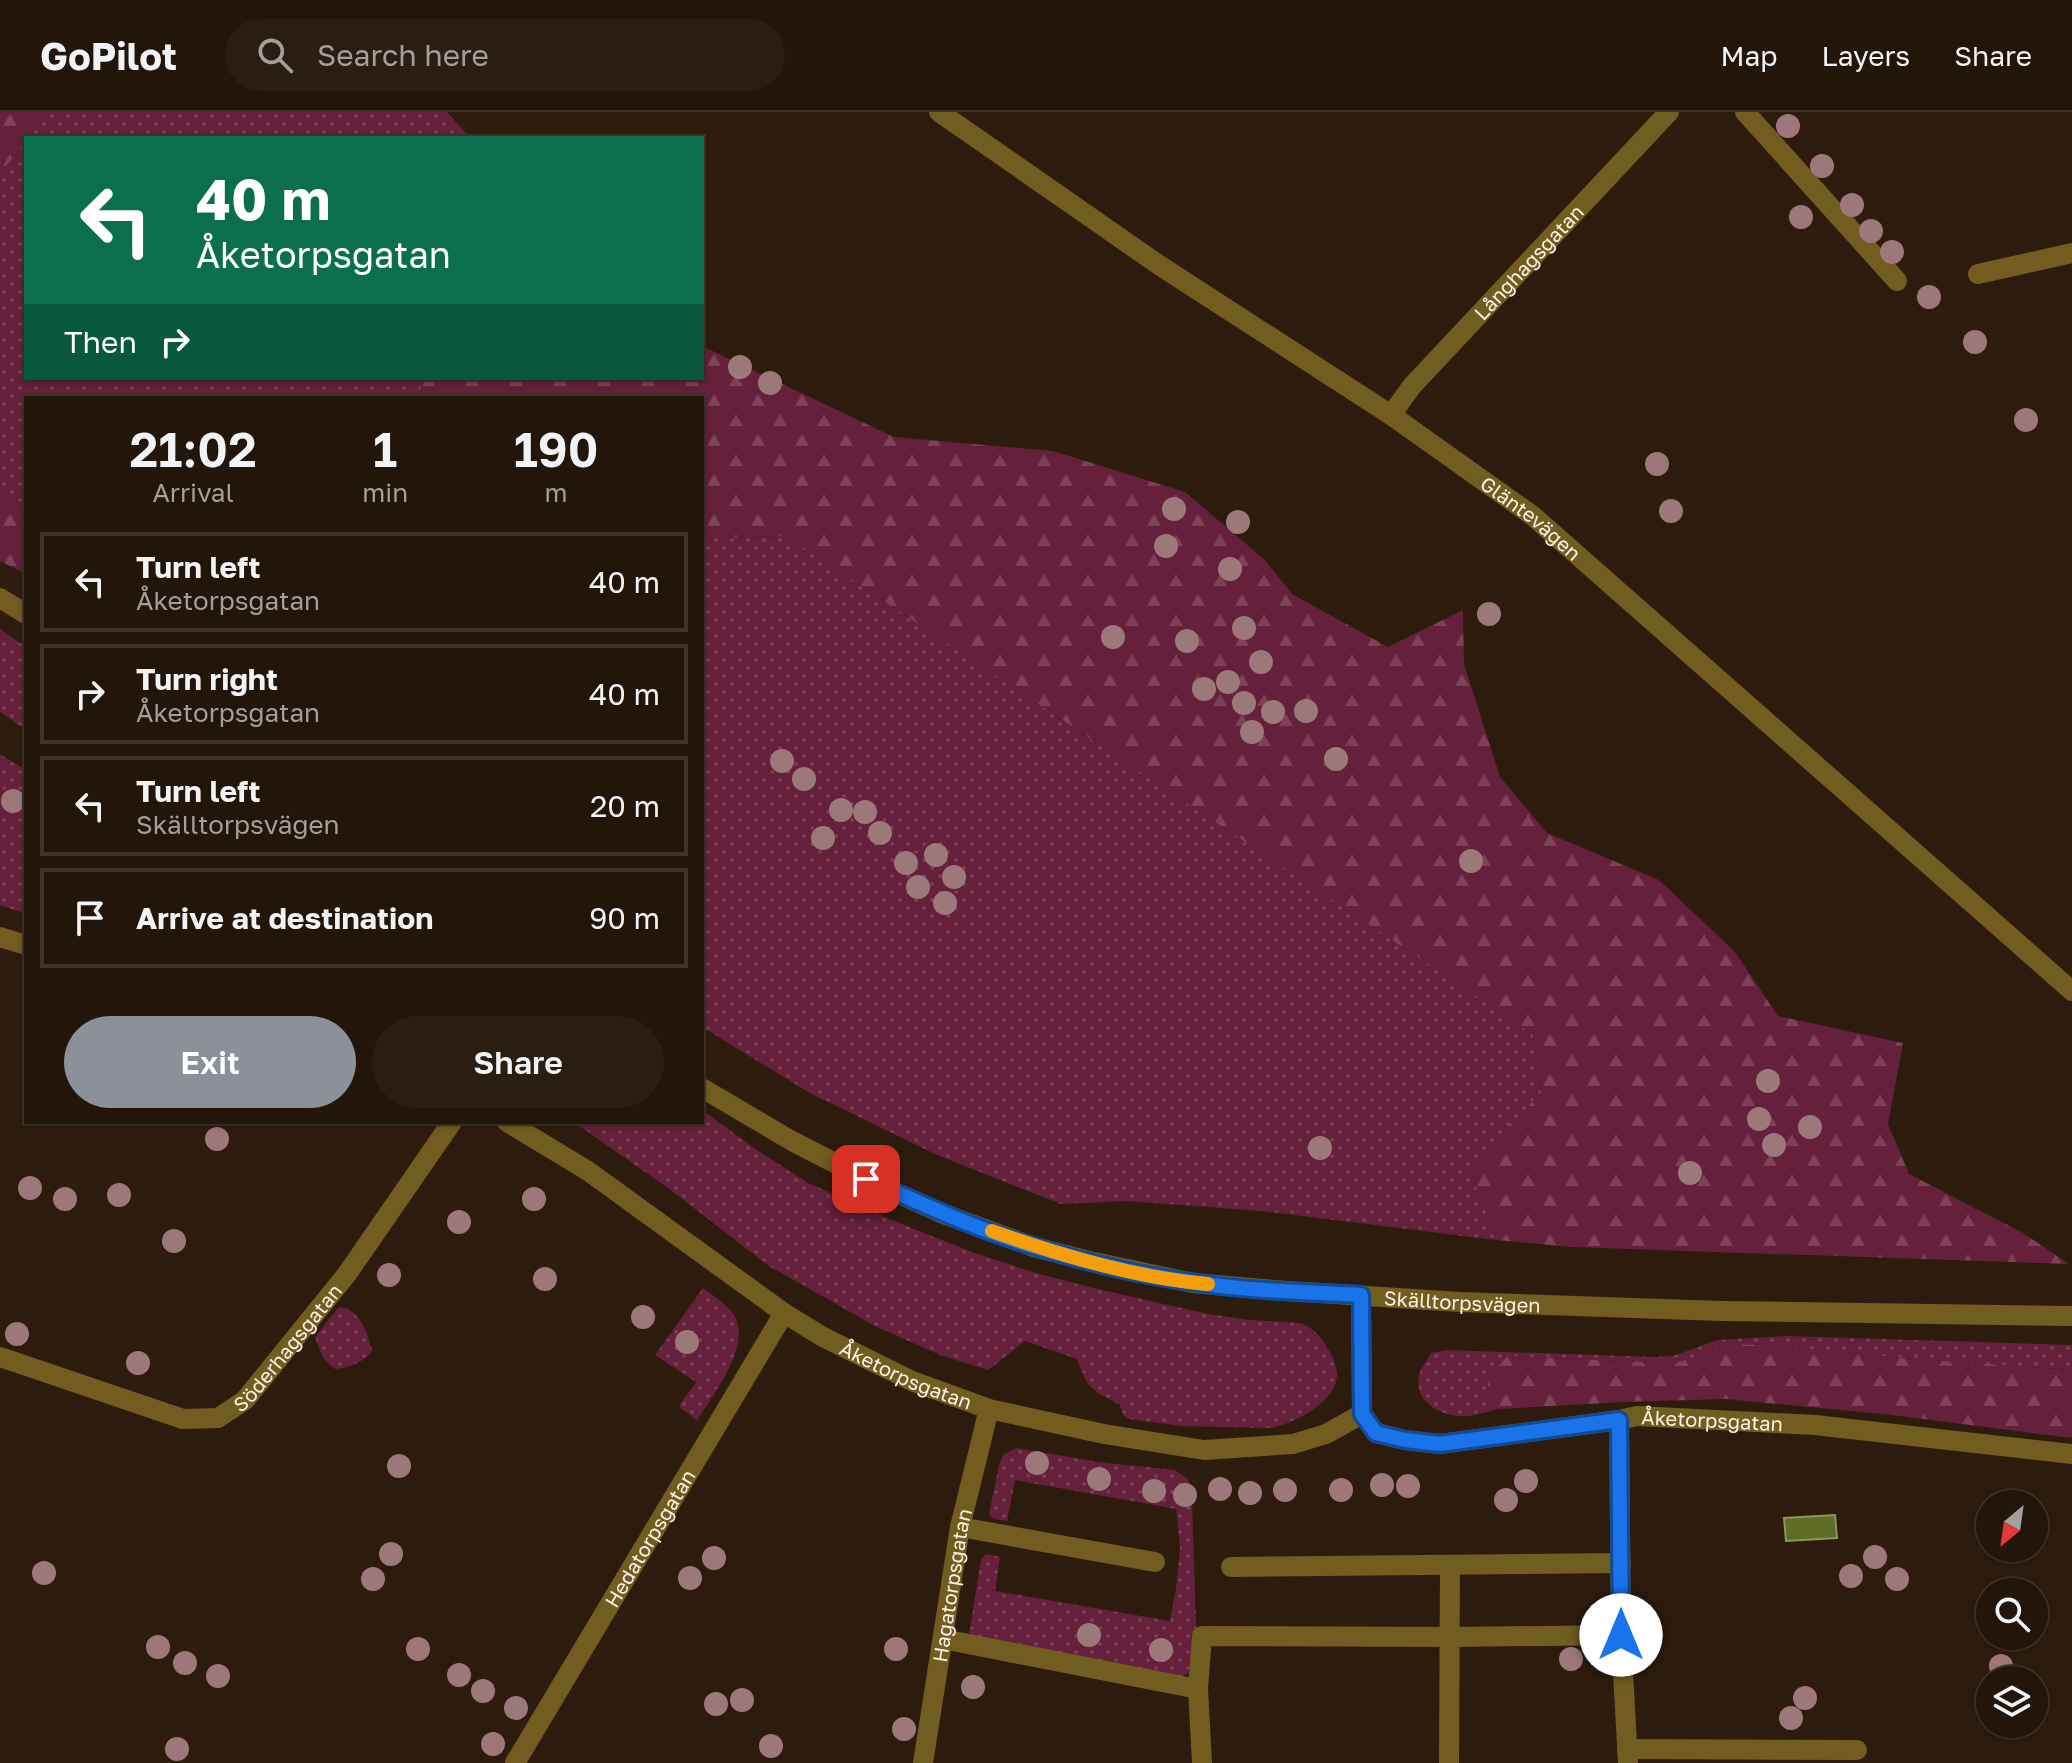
<!DOCTYPE html>
<meta charset="utf-8">
<style>
:root{--surface:#22150a;--page:#2a1e13;--text:#f1f3f6;--muted:#a29f9c;--line:#3f342b;--accent:#8c9099}
body{margin:0;font-family:"Golos Text",sans-serif;background:var(--page);color:var(--text);height:100vh;display:flex;flex-direction:column;font-size:30px;white-space:nowrap}
*{box-sizing:border-box;margin:0}
p{font-size:26px;color:var(--muted)}
.icon{flex:none;width:44px;height:44px;fill:none;stroke:currentColor;stroke-width:2;stroke-linecap:round;stroke-linejoin:round}
.map{position:relative;flex:1;overflow:hidden}
.drawer{position:absolute;left:24px;top:284px;width:680px;height:728px;display:flex;flex-direction:column;background:var(--surface);border-radius:0px;box-shadow:0 2px 6px #0004,0 0 0 2px var(--line)}
.drawer>*{flex:none}
.guide{position:absolute;left:24px;top:24px;width:680px;height:244px;border-radius:0px;box-shadow:0 2px 6px #0004,0 0 0 2px var(--line);background:#0b6e4f;color:#fff;overflow:hidden}
.needle{width:52px;rotate:209deg}
.fabs{position:absolute;left:1976px;top:1378px;display:grid;gap:16px}
.fabs a{display:grid;place-items:center;width:72px;height:72px;border-radius:50%;background:var(--surface);box-shadow:0 2px 6px #0004,0 0 0 2px var(--line);font-size:40px}
.pin{position:absolute;display:grid;place-items:center;width:68px;height:68px;color:#fff;margin:-34px;border-radius:16px;box-shadow:0 4px 12px #0006}
.me{position:absolute;width:88px;margin:-44px;rotate:0deg;stroke-linejoin:round;filter:drop-shadow(0 0 6px #0008)}
.turn{display:flex;align-items:center;gap:28px;height:168px;padding:0 40px;font-size:36px}
.turn .icon{width:104px;height:104px;stroke-width:2.5}
.turn b{display:block;font-size:56px;line-height:68px}
.then{display:flex;align-items:center;height:76px;padding:0 40px;background:#0003;gap:16px;font-size:30px}
.eta{display:flex;justify-content:space-evenly;align-items:center;height:136px;text-align:center}
.eta b{font-size:48px;font-weight:600;line-height:56px}
.button{display:flex;gap:16px;margin-top:auto;padding:16px 40px}
.button a{flex:1;height:92px;border-radius:48px;background:var(--accent);color:#fff;font-size:32px;font-weight:600;line-height:92px;text-align:center}
.button a+a{background:var(--page);color:var(--text)}
ul{padding:0;list-style:none}
li{display:flex;align-items:center;gap:24px;height:100px;margin:0 16px 12px;padding:0 24px;border:4px solid var(--line);border-radius:0px}
li div{flex:1}
li b{display:block;font-size:30px}
li em{font-style:normal}
header{display:flex;align-items:center;gap:48px;box-sizing:border-box;height:112px;padding:0 40px;background:var(--surface);border-bottom:2px solid var(--line)}
header strong{font-size:38px}
nav{display:flex;gap:44px;margin-inline-start:auto;font-size:28px}
.search{width:560px;height:72px;background:var(--page);display:flex;align-items:center;gap:20px;box-sizing:border-box;padding:0 28px;border-radius:44px;color:var(--muted);font-size:30px}
.map>svg:first-child{display:block}
.grass{fill:url(#grass-dots)}
.forest{fill:url(#forest-firs)}
.water{fill:#5e6d23;stroke:#8e945e;stroke-width:2}
.lines{fill:none;stroke-linecap:round;stroke-linejoin:round}
.service{stroke:#725d20;stroke-width:20}
.minor{stroke:#725d20;stroke-width:20}
.tertiary{stroke:#725d20;stroke-width:20}
.tree{fill:#9d787a}
.route-casing{stroke:#114b97;stroke-width:20}
.route{stroke:#1a73e8;stroke-width:14}
.slow{stroke:#f59e0b;stroke-width:14}
.labels{text-anchor:middle;dominant-baseline:central;stroke-width:8;stroke-linejoin:round;paint-order:stroke}
.street-label{font-size:20px;fill:#fdf0e7;stroke:#100804}
</style>
<header>
<strong>GoPilot</strong>
<div class="search"><svg class="icon" aria-label="search" viewBox="0 0 24 24"><circle cx="10" cy="10" r="6"/><path d="M15 15l6 6"/></svg>Search here</div>
<nav><a>Map</a><a>Layers</a><a>Share</a></nav>
</header>
<div class="map">
<svg width="2072" height="1651" viewBox="0 0 2072 1651">
<defs>
<pattern id="grass-dots" width="8" height="8" patternUnits="userSpaceOnUse" patternTransform="scale(2)"><rect width="8" height="8" fill="#65203b"/><path d="M2 2h.1M6 6h.1" fill="none" stroke="#7c4157" stroke-width="1.8" stroke-linecap="round"/></pattern>
<pattern id="forest-firs" width="22" height="20" patternUnits="userSpaceOnUse" patternTransform="scale(2)"><rect width="22" height="20" fill="#65203b"/><path d="M5 1l3.5 6h-7zM16 11l3.5 6h-7z" fill="#7c4157"/></pattern>
</defs>
<rect width="100%" height="100%" fill="#2d1c0d"/>
<g class="grass">
<path d="M 48,0 L 447,0 L 470,26 L 28,26 Z"/>
<path d="M 26,29 L 26,266 L 427,266 L 415,286 L 26,286 L 26,395 L 0,380 L 0,62 Z"/>
<path d="M 786,424 L 1533,922 L 1541,981 L 1469,1054 L 1496,1128 L 1261,1099 L 1127,1089 L 1061,1092 L 937,1043 L 810,981 L 702,915 L 702,426 Z"/>
<path d="M 0,517 L 26,535 L 26,618 L 0,600 Z"/>
<path d="M 0,642 L 26,658 L 26,802 L 0,793 Z"/>
<path d="M 702,998 L 757,1038 L 808,1071 L 916,1118 L 975,1141 L 1036,1161 L 1093,1176 L 1208,1202 L 1249,1208 L 1300,1211 C 1313,1216 1321,1224 1328,1237 C 1332,1243 1336,1253 1337,1261 C 1338,1290 1296,1310 1272,1316 L 1182,1314 L 1129,1307 L 1123,1303 L 1120,1293 C 1092,1277 1089,1280 1077,1247 L 1025,1229 L 988,1258 L 940,1243 L 875,1214 L 769,1154 L 668,1076 L 581,1015 L 570,1010 L 702,1010 Z"/>
<path d="M 703,1176 C 712,1183 724,1190 732,1200 C 755,1231 713,1282 697,1309 L 679,1294 L 696,1270 L 655,1243 Z"/>
<path d="M 339,1195 C 359,1196 368,1221 372,1239 C 364,1250 349,1256 335,1257 L 323,1246 L 315,1225 Z"/>
<path d="M 1787,1224 L 2072,1233 L 2072,1258 L 1913,1247 L 1770,1233 L 1733,1232 L 1711,1236 L 1698,1244 L 1675,1251 L 1508,1244 L 1486,1291 L 1498,1297 C 1486,1300 1471,1305 1459,1304 C 1435,1302 1410,1285 1421,1258 C 1424,1252 1428,1247 1431,1241 L 1447,1238 L 1656,1245 L 1676,1243 L 1717,1228 Z"/>
<path d="M 1017,1336 L 1098,1350 L 1175,1358 L 1188,1367 L 1191,1375 L 1192,1391 L 1197,1540 L 1190,1561 L 1181,1564 L 969,1523 L 981,1448 L 986,1442 L 1000,1445 L 995,1479 L 1170,1509 L 1176,1477 L 1180,1435 L 1176,1397 L 1015,1368 L 1007,1409 L 994,1407 L 989,1402 L 999,1353 L 1004,1342 Z"/>
</g>
<g class="forest">
<path d="M 0,0 L 48,0 L 28,26 L 26,26 L 26,29 L 0,62 Z"/>
<path d="M 702,234 L 894,325 L 1053,339 L 1185,380 L 1265,448 L 1292,482 L 1388,535 L 1463,498 L 1464,552 L 1500,665 L 1547,721 L 1659,768 L 1735,840 L 1778,904 L 1903,931 L 1888,1012 L 1909,1062 L 2023,1121 L 2069,1152 L 1571,1135 L 1496,1128 L 1469,1054 L 1541,981 L 1533,922 L 786,424 L 702,426 L 702,286 L 415,286 L 427,266 L 702,266 Z"/>
<path d="M 0,380 L 26,395 L 26,462 L 0,449 Z"/>
<path d="M 1733,1232 L 1770,1233 L 1913,1247 L 2072,1258 L 2072,1326 L 1884,1302 L 1726,1287 L 1622,1290 L 1498,1297 L 1486,1291 C 1485,1269 1493,1259 1508,1244 L 1675,1251 L 1698,1244 L 1710,1236 Z"/>
</g>
<path class="water" d="M 1835,1403 L 1837,1426 L 1786,1429 L 1784,1406 Z"/>
<g class="lines">
<g class="service">
<path d="M 960,1415 L 1155,1450"/>
<path d="M 1231,1455 L 1621,1451"/>
<path d="M 943,1527 L 1198,1577"/>
<path d="M 1202,1651 L 1198,1577 L 1202,1524 L 1449,1525 L 1621,1523"/>
<path d="M 1449,1651 L 1450,1453"/>
</g>
<g class="minor">
<path id="s1" d="M 939,0 L 1159,153 L 1391,303 L 1533,404 L 2072,879"/>
<path d="M 1745,0 L 1897,169"/>
<path d="M 1978,162 L 2072,141"/>
<path id="s2" d="M 1391,303 L 1412,274 L 1669,0"/>
<path d="M 0,825 L 26,833"/>
<path id="s3" d="M 507,1010 L 588,1059 L 784,1201 L 823,1225 L 912,1269 L 989,1297 L 1104,1322 L 1204,1338 L 1293,1332 L 1326,1322 L 1362,1302"/>
<path id="s4" d="M 1361,1183 L 1362,1302 L 1376,1321 L 1405,1328 L 1440,1332 L 1619,1308 L 1637,1304 L 1815,1313 L 2072,1342"/>
<path id="s5" d="M 0,1245 L 183,1307 L 218,1306 L 245,1288 L 347,1162 L 452,1010"/>
<path d="M 1619,1308 L 1621,1523 L 1628,1651"/>
<path d="M 1627,1637 L 1857,1638"/>
<path id="s6" d="M 515,1651 L 784,1201"/>
<path id="s7" d="M 923,1651 L 960,1415 L 989,1297"/>
</g>
<g class="tertiary">
<path d="M 0,486 L 26,502"/>
<path id="s8" d="M 702,976 L 792,1029 L 866,1067 L 941,1101 L 1034,1135 L 1089,1149 L 1193,1171 L 1273,1178 L 1460,1190 L 1722,1199 L 2072,1204"/>
</g>
</g>
<g class="tree">
<circle cx="1788" cy="14" r="12"/>
<circle cx="1822" cy="54" r="12"/>
<circle cx="1852" cy="93" r="12"/>
<circle cx="1801" cy="105" r="12"/>
<circle cx="1871" cy="119" r="12"/>
<circle cx="1892" cy="140" r="12"/>
<circle cx="1929" cy="185" r="12"/>
<circle cx="1975" cy="230" r="12"/>
<circle cx="740" cy="255" r="12"/>
<circle cx="770" cy="271" r="12"/>
<circle cx="2026" cy="308" r="12"/>
<circle cx="1657" cy="352" r="12"/>
<circle cx="1174" cy="397" r="12"/>
<circle cx="1671" cy="399" r="12"/>
<circle cx="1238" cy="410" r="12"/>
<circle cx="1166" cy="434" r="12"/>
<circle cx="1230" cy="457" r="12"/>
<circle cx="1489" cy="502" r="12"/>
<circle cx="1244" cy="516" r="12"/>
<circle cx="1113" cy="525" r="12"/>
<circle cx="1187" cy="529" r="12"/>
<circle cx="1261" cy="550" r="12"/>
<circle cx="1228" cy="570" r="12"/>
<circle cx="1204" cy="577" r="12"/>
<circle cx="1244" cy="591" r="12"/>
<circle cx="1306" cy="599" r="12"/>
<circle cx="1273" cy="600" r="12"/>
<circle cx="1252" cy="620" r="12"/>
<circle cx="1336" cy="647" r="12"/>
<circle cx="782" cy="649" r="12"/>
<circle cx="804" cy="667" r="12"/>
<circle cx="13" cy="689" r="12"/>
<circle cx="841" cy="698" r="12"/>
<circle cx="865" cy="700" r="12"/>
<circle cx="880" cy="721" r="12"/>
<circle cx="823" cy="726" r="12"/>
<circle cx="936" cy="743" r="12"/>
<circle cx="1471" cy="749" r="12"/>
<circle cx="906" cy="751" r="12"/>
<circle cx="954" cy="765" r="12"/>
<circle cx="918" cy="775" r="12"/>
<circle cx="945" cy="791" r="12"/>
<circle cx="1768" cy="969" r="12"/>
<circle cx="1759" cy="1007" r="12"/>
<circle cx="1810" cy="1015" r="12"/>
<circle cx="217" cy="1027" r="12"/>
<circle cx="1774" cy="1033" r="12"/>
<circle cx="1320" cy="1036" r="12"/>
<circle cx="1690" cy="1061" r="12"/>
<circle cx="30" cy="1076" r="12"/>
<circle cx="119" cy="1083" r="12"/>
<circle cx="65" cy="1087" r="12"/>
<circle cx="534" cy="1087" r="12"/>
<circle cx="459" cy="1110" r="12"/>
<circle cx="174" cy="1129" r="12"/>
<circle cx="389" cy="1163" r="12"/>
<circle cx="545" cy="1167" r="12"/>
<circle cx="643" cy="1205" r="12"/>
<circle cx="17" cy="1222" r="12"/>
<circle cx="687" cy="1230" r="12"/>
<circle cx="138" cy="1251" r="12"/>
<circle cx="1037" cy="1351" r="12"/>
<circle cx="399" cy="1354" r="12"/>
<circle cx="1099" cy="1367" r="12"/>
<circle cx="1526" cy="1369" r="12"/>
<circle cx="1382" cy="1373" r="12"/>
<circle cx="1408" cy="1374" r="12"/>
<circle cx="1220" cy="1377" r="12"/>
<circle cx="1285" cy="1378" r="12"/>
<circle cx="1341" cy="1378" r="12"/>
<circle cx="1154" cy="1379" r="12"/>
<circle cx="1250" cy="1381" r="12"/>
<circle cx="1185" cy="1383" r="12"/>
<circle cx="1506" cy="1388" r="12"/>
<circle cx="391" cy="1442" r="12"/>
<circle cx="1875" cy="1445" r="12"/>
<circle cx="714" cy="1446" r="12"/>
<circle cx="44" cy="1461" r="12"/>
<circle cx="1851" cy="1464" r="12"/>
<circle cx="690" cy="1466" r="12"/>
<circle cx="373" cy="1467" r="12"/>
<circle cx="1897" cy="1467" r="12"/>
<circle cx="1089" cy="1523" r="12"/>
<circle cx="158" cy="1535" r="12"/>
<circle cx="418" cy="1537" r="12"/>
<circle cx="896" cy="1537" r="12"/>
<circle cx="1161" cy="1538" r="12"/>
<circle cx="1571" cy="1547" r="12"/>
<circle cx="185" cy="1551" r="12"/>
<circle cx="2001" cy="1554" r="12"/>
<circle cx="459" cy="1563" r="12"/>
<circle cx="218" cy="1564" r="12"/>
<circle cx="973" cy="1575" r="12"/>
<circle cx="483" cy="1579" r="12"/>
<circle cx="1805" cy="1586" r="12"/>
<circle cx="742" cy="1588" r="12"/>
<circle cx="716" cy="1592" r="12"/>
<circle cx="516" cy="1596" r="12"/>
<circle cx="1791" cy="1606" r="12"/>
<circle cx="904" cy="1617" r="12"/>
<circle cx="493" cy="1632" r="12"/>
<circle cx="771" cy="1634" r="12"/>
<circle cx="177" cy="1637" r="12"/>
</g>
<g class="lines">
<defs>
<path id="route" d="M 866,1067 C 922,1092 978,1118 1036,1135 C 1086,1150 1139,1163 1191,1170 C 1247,1179 1305,1180 1361,1183 L 1362,1302 L 1376,1321 L 1405,1328 L 1440,1332 L 1619,1308 L 1621,1523"/>
</defs>
<use href="#route" class="route-casing"/>
<use href="#route" class="route"/>
<path class="slow" d="M 992,1119 C 1059,1143 1137,1166 1208,1172"/>
</g>
<g class="labels">
<g class="street-label">
<text stroke="none"><textPath href="#s2" startOffset="206">Långhagsgatan</textPath></text>
<text stroke="none"><textPath href="#s1" startOffset="718">Gläntevägen</textPath></text>
<text stroke="none"><textPath href="#s8" startOffset="802">Skälltorpsvägen</textPath></text>
<text stroke="none"><textPath href="#s5" startOffset="328">Söderhagsgatan</textPath></text>
<text stroke="none"><textPath href="#s3" startOffset="474">Åketorpsgatan</textPath></text>
<text stroke="none"><textPath href="#s4" startOffset="482">Åketorpsgatan</textPath></text>
<text stroke="none"><textPath href="#s6" startOffset="262">Hedatorpsgatan</textPath></text>
<text stroke="none"><textPath href="#s7" startOffset="180">Hagatorpsgatan</textPath></text>
</g>
</g>
</svg>
<div class="fabs">
<a><svg class="needle" viewBox="-14 -14 28 28"><path d="M0-13l5 13h-10z" fill="#e53935"/><path d="M0 13l5-13h-10z" fill="#a29f9c"/></svg></a>
<a><svg class="icon" aria-label="search" viewBox="0 0 24 24"><circle cx="10" cy="10" r="6"/><path d="M15 15l6 6"/></svg></a>
<a><svg class="icon" aria-label="layers" viewBox="0 0 24 24"><path d="M12 4l9 5-9 5-9-5zM3 14l9 5 9-5"/></svg></a>
</div>
<div class="pin" style="left:866px;top:1067px;background:#d93025"><svg class="icon" aria-label="arrive" viewBox="0 0 24 24"><path d="M6 21V4h12l-3 4 3 4H6"/></svg></div>
<svg class="me" style="left:1621px;top:1523px" viewBox="-20 -20 40 40"><circle r="19" fill="#fff"/><path d="M0-13L10 11 0 6-10 11z" fill="#1a73e8"/></svg>
<div class="guide">
<div class="turn"><svg class="icon" aria-label="left" viewBox="0 0 24 24"><path d="M17 20v-9H6M10 6l-5 5 5 5"/></svg><div><b>40 m</b>Åketorpsgatan</div></div>
<div class="then">Then<svg class="icon" aria-label="right" viewBox="0 0 24 24"><path d="M7 20v-9h11M14 6l5 5-5 5"/></svg></div>
</div>
<section class="drawer">
<div class="eta">
<div><b>21:02</b><p>Arrival</p></div>
<div><b>1</b><p>min</p></div>
<div><b>190</b><p>m</p></div>
</div>
<ul>
<li><svg class="icon" aria-label="left" viewBox="0 0 24 24"><path d="M17 20v-9H6M10 6l-5 5 5 5"/></svg><div><b>Turn left</b><p>Åketorpsgatan</p></div><em>40 m</em></li>
<li><svg class="icon" aria-label="right" viewBox="0 0 24 24"><path d="M7 20v-9h11M14 6l5 5-5 5"/></svg><div><b>Turn right</b><p>Åketorpsgatan</p></div><em>40 m</em></li>
<li><svg class="icon" aria-label="left" viewBox="0 0 24 24"><path d="M17 20v-9H6M10 6l-5 5 5 5"/></svg><div><b>Turn left</b><p>Skälltorpsvägen</p></div><em>20 m</em></li>
<li><svg class="icon" aria-label="arrive" viewBox="0 0 24 24"><path d="M6 21V4h12l-3 4 3 4H6"/></svg><div><b>Arrive at destination</b></div><em>90 m</em></li>
</ul>
<div class="button"><a>Exit</a><a>Share</a></div>
</section>
</div>
